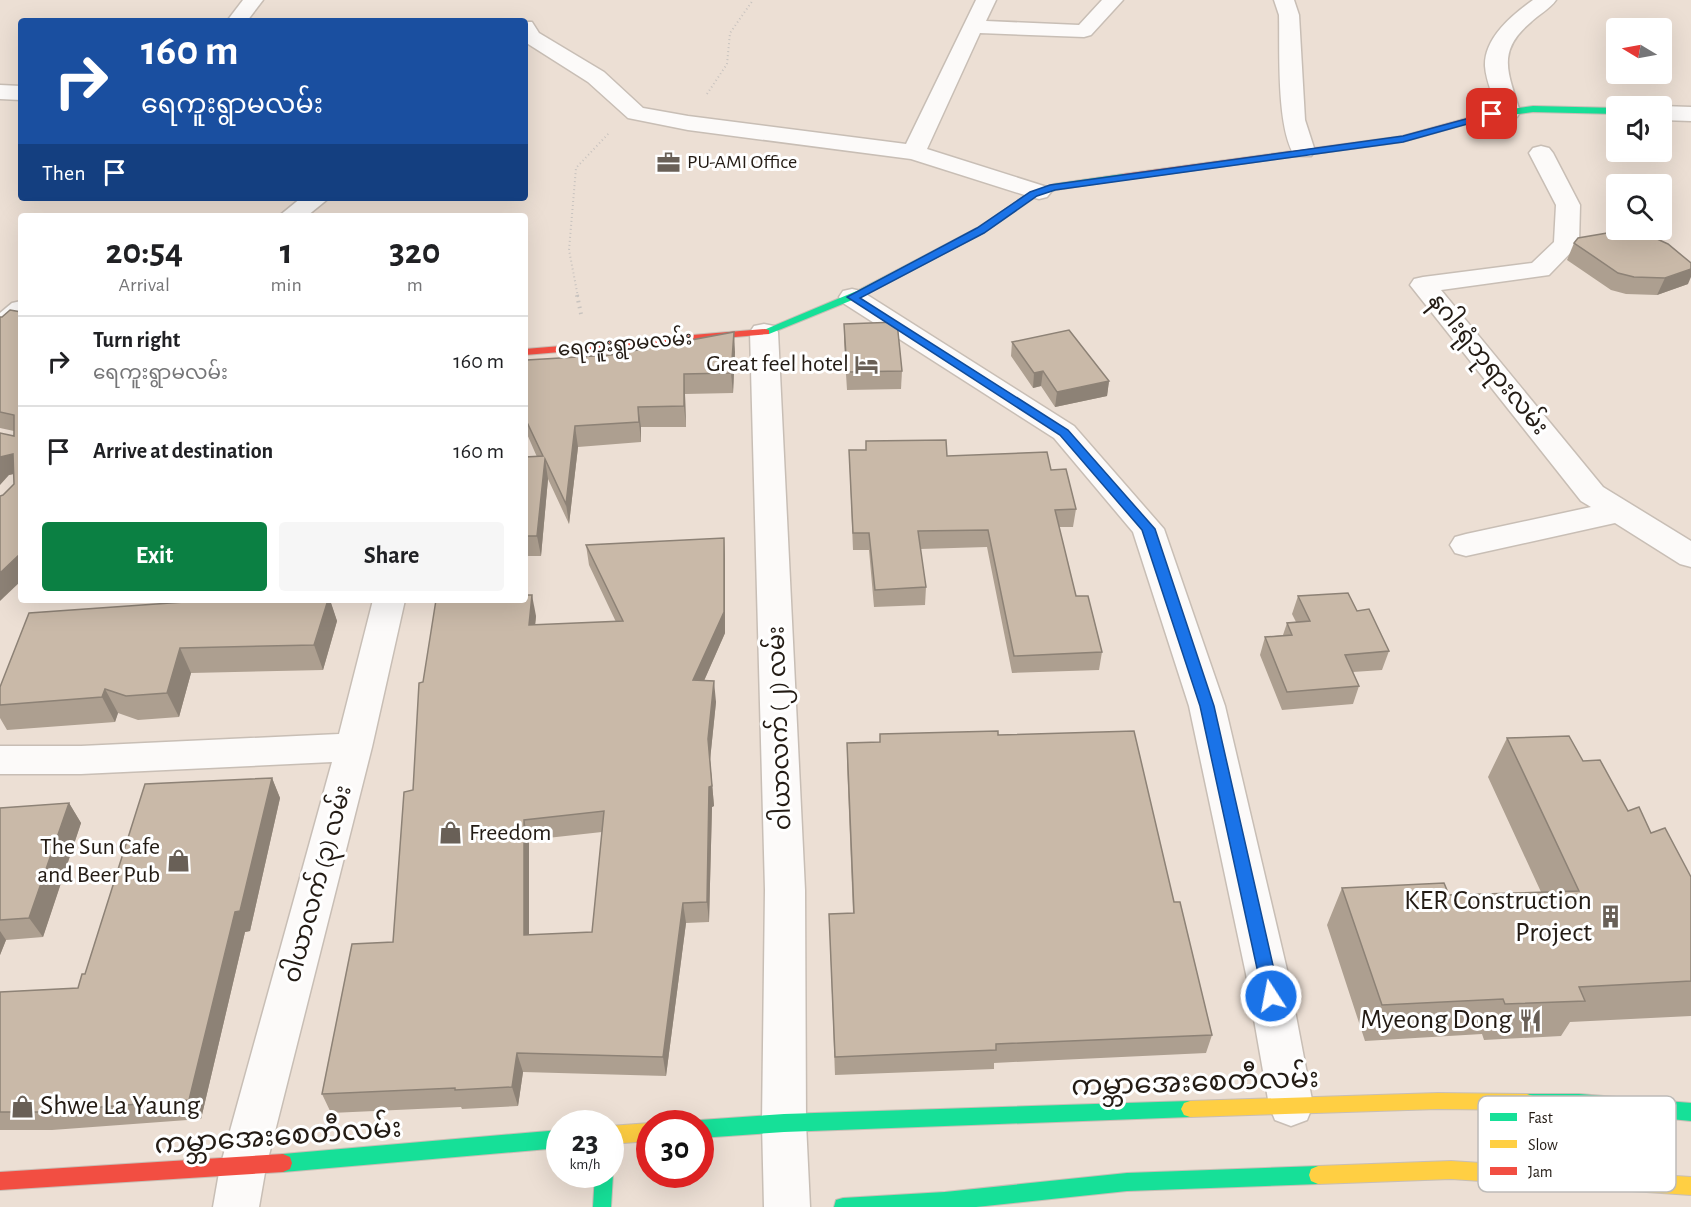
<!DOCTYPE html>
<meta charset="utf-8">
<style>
:root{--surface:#fff;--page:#f6f6f6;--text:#202124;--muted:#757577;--line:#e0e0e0;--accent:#0b8043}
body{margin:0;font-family:"Alegreya Sans","Noto Sans Myanmar",sans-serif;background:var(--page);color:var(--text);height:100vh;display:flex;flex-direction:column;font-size:22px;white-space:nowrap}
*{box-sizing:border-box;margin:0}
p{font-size:20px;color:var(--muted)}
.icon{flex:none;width:33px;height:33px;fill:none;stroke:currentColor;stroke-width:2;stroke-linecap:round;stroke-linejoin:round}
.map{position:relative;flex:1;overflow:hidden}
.details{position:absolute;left:18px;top:213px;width:510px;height:390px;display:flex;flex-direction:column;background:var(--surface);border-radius:6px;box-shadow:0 6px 24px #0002}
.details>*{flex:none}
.banner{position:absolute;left:18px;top:18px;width:510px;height:183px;border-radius:6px;box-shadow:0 6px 24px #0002;background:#1a4fa0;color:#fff;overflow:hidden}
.needle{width:39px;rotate:280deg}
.controls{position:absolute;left:1606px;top:18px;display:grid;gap:12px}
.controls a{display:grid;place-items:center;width:66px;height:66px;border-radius:6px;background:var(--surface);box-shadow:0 6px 24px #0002;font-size:30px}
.speed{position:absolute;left:546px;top:1110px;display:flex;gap:12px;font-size:30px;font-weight:700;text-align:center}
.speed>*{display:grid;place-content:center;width:78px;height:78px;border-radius:50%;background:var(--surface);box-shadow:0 6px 24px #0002;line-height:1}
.speed small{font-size:15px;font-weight:400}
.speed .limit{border:9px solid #d22;background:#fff;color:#111}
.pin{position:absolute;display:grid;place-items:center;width:51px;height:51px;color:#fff;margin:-26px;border-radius:12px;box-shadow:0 3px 9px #0006}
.me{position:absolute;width:66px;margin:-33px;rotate:349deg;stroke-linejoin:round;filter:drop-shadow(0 0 4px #0008)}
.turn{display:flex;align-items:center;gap:21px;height:126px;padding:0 24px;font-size:27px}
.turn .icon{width:78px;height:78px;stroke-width:2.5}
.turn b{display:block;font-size:42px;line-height:51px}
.then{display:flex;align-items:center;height:57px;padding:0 24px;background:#0003;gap:12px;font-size:22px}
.eta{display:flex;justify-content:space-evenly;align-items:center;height:102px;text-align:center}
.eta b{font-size:36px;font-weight:700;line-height:42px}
.button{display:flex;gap:12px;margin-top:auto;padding:12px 24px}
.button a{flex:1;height:69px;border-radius:6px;background:var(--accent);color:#fff;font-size:24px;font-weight:700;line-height:69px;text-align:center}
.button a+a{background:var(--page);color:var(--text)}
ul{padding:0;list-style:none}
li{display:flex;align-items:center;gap:18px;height:90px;padding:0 24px;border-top:2px solid var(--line)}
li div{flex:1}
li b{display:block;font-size:22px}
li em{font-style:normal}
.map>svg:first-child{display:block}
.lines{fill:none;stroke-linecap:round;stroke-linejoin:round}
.street-casing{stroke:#c8beb5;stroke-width:3}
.fast-casing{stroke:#c8beb5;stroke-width:2}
.slow-casing{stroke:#c8beb5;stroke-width:2}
.jam-casing{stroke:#c8beb5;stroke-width:2}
.path-far1{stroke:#c8c3bf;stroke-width:2;stroke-dasharray:1 3;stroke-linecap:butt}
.path{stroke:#c8c3bf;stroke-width:4;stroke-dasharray:1.5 4.5;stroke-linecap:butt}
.street{fill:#fcfaf9;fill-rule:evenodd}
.fast{fill:#16e098;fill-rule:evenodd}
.slow{fill:#ffcf43;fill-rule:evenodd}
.jam{fill:#f24e42;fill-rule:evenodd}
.wall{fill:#ad9f90;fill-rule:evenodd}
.shaded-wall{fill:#8d8276}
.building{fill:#c9b9a8;stroke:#8d8276;stroke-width:1.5;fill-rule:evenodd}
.route{fill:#1a73e8;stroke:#114b97;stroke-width:1.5}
.labels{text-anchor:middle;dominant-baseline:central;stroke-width:6;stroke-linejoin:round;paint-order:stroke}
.far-poi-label{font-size:20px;fill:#231b14;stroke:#fff;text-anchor:start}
.far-street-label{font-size:20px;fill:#231b14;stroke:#fff}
.poi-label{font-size:24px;fill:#231b14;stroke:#fff;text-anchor:end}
.street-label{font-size:24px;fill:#231b14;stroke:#fff}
.near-poi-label{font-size:28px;fill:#231b14;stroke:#fff;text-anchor:end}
.near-street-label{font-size:28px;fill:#231b14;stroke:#fff}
.key{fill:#fff;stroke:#bdbbb8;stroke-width:1.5}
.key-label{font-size:16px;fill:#231b14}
</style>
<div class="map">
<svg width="1691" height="1207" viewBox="0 0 1691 1207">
<rect width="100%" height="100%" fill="#ecdfd4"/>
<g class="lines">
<defs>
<g id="street">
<path d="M 243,0 L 263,0 L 247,21 L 227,21 Z"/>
<path d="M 976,0 L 996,0 L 986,21 L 1079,25 L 1102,0 L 1123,0 L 1091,35 L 1084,37 L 980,33 L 927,149 L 1047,187 L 1051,192 L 1047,197 L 1039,199 L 1031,197 L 911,159 L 688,130 L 628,118 L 588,82 L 525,42 L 525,21 L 520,21 L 532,22 L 539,33 L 604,72 L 643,108 L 688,116 L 906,144 Z"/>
<path d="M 1274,0 L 1294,0 L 1299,15 L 1305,120 L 1315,151 L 1311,156 L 1295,156 C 1276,128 1280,50 1279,15 Z"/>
<path d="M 1533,0 L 1556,0 C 1550,9 1539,14 1531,22 C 1495,52 1509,74 1520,112 L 1517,117 L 1501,117 L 1498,112 C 1494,97 1486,82 1485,66 C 1484,38 1512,15 1533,0 Z"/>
<path d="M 0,85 L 21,86 L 21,100 L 0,99 Z"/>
<path d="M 1661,106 L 1662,106 L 1691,107 L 1691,121 L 1662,120 Z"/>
<path d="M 1541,146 L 1549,148 L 1553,153 L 1580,205 L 1579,244 L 1549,275 L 1441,290 L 1603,487 L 1691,541 L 1691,567 L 1680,564 L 1615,523 L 1466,556 L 1455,553 L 1450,545 L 1455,537 L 1466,534 L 1591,507 L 1581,501 L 1410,285 L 1414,279 L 1423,277 L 1532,263 L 1554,242 L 1556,205 L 1529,153 L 1533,148 Z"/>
<path d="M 301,198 L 329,198 L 307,216 L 279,216 Z"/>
<path d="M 852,289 L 861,291 L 1074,426 L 1164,529 L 1225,706 L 1288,974 L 1313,1105 L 1307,1120 L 1291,1126 L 1275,1120 L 1269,1105 L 1246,974 L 1189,706 L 1133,532 L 1054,438 L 843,303 L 839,297 L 843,291 Z"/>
<path d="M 21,301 L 21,322 L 10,332 L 0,334 L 0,313 L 12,303 Z"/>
<path d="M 764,324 L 774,326 L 778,332 L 805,890 L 806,1123 L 810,1207 L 764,1207 L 762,1123 L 765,890 L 750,332 L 754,326 Z"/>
<path d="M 373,600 L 405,600 L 372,747 L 266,1167 L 259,1207 L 213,1207 L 220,1167 L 332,762 L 81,774 L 0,774 L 0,746 L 81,746 L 339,734 Z"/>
</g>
<g id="fast">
<path d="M 1533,106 L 1617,108 L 1617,114 L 1533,112 L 1489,118 L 1484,115 L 1489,112 Z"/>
<path d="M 1123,174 L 1128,177 L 1126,179 L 1056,190 L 1037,196 L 985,232 L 867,294 L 769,334 L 761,334 L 759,332 L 859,290 L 977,228 L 1031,192 L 1054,184 Z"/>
<path d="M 1527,1094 L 1579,1094 L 1691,1103 L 1691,1121 L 1579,1110 L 1527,1110 L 1521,1108 L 1518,1102 L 1521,1096 Z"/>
<path d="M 1190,1101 L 1196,1103 L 1199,1109 L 1196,1115 L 1190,1117 L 784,1132 L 700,1138 L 700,1124 L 693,1124 L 700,1120 L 784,1114 Z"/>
<path d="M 560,1130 L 560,1148 L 283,1172 L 276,1169 L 274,1163 L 276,1157 L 283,1154 Z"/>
<path d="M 1318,1166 L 1325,1169 L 1327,1175 L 1325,1181 L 1318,1184 L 1127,1191 L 976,1207 L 834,1207 L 836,1200 L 843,1198 L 945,1192 L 1127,1173 Z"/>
<path d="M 610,1168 L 613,1174 L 611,1207 L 593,1207 L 595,1174 L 610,1174 Z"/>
</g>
<g id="slow">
<path d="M 1438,1093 L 1527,1094 L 1533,1096 L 1536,1102 L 1533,1108 L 1527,1110 L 1438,1109 L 1190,1117 L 1184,1115 L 1181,1109 L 1184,1103 L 1190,1101 Z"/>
<path d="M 650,1123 L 650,1141 L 610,1144 L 610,1126 Z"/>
<path d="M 1451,1161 L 1691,1177 L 1691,1195 L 1451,1179 L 1318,1184 L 1311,1181 L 1309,1175 L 1311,1169 L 1318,1166 Z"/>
</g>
<g id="jam">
<path d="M 1489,112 L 1494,115 L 1492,117 L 1403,142 L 1123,180 L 1118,177 L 1123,174 L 1402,136 Z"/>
<path d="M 765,329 L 769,330 L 769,334 L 525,355 L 525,349 Z"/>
<path d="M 283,1154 L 290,1157 L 292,1163 L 290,1169 L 283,1172 L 0,1190 L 0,1172 Z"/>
</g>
</defs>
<use href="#street" class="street-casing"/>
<use href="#fast" class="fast-casing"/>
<use href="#slow" class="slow-casing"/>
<use href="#jam" class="jam-casing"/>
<g class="path-far1">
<path d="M 707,94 L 727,64 L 730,33 L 753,0"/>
<path d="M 578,297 L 569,250 L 576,168 L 609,133"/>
</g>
<path class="path" d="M 577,295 L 581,314"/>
<use href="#street" class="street"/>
<use href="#fast" class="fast"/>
<use href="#slow" class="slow"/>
<use href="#jam" class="jam"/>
</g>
<g class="wall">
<path d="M 1574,243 L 1688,284 L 1657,295 L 1626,294 L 1611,290 L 1567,260 Z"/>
<path d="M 10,310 L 21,581 L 3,495 L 14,484 L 14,474 L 9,475 L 14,431 L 0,428 L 0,317 L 2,317 Z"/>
<path d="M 844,324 L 902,371 L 901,389 L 847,390 L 844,341 Z"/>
<path d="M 1012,342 L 1109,381 L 1107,396 L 1055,407 L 1041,386 L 1033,388 L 1011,356 Z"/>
<path d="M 735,352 L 733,393 L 685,394 L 686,427 L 641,427 L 641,442 L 578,447 L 569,524 L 548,479 L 541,556 L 525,556 L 525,457 L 537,457 L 527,434 L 525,425 L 525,385 Z"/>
<path d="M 866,441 L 947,456 L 1051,470 L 1076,509 L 1073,527 L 1059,527 L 1076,596 L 1102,652 L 1099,670 L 1012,673 L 987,547 L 920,549 L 926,587 L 925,605 L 874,607 L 869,550 L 853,550 L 849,450 L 866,450 Z"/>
<path d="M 724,538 L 725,559 L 725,633 L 704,681 L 716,702 L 710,760 L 714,806 L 712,807 L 709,922 L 686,923 L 666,1076 L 523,1072 L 518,1106 L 462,1109 L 461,1107 L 331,1113 L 322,1094 L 393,942 L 413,790 L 423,682 L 536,616 L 535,625 L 616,622 L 589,565 L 586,545 ZM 602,832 L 592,932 L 529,935 L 529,840 Z"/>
<path d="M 1298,596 L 1357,611 L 1389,651 L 1382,670 L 1353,672 L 1359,686 L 1353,704 L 1282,710 L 1260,655 L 1265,637 L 1283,635 L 1287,623 L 1296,622 L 1292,614 Z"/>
<path d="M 213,600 L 330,600 L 337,621 L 323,670 L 191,673 L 179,717 L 138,720 L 118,713 L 115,722 L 7,730 L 0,718 L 0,687 Z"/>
<path d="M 998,735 L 1174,902 L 1212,1035 L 1206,1053 L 994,1063 L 994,1069 L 835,1075 L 829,914 L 853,913 L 847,763 L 847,743 L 880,742 Z"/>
<path d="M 1507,738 L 1583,761 L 1628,811 L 1651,833 L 1691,877 L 1691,1016 L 1570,1022 L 1561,1036 L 1484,1040 L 1482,1034 L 1365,1041 L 1327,925 L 1342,888 L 1449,895 L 1541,892 L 1488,777 Z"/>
<path d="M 272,778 L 280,798 L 250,931 L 245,932 L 201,1119 L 52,1130 L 0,1130 L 0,992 L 78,988 L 85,974 Z"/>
<path d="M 69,803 L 81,823 L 43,937 L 6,940 L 0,955 L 0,808 Z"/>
</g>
<g class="shaded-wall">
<path d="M 1691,269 L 1691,277 L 1688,284 L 1657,295 L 1665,278 Z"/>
<path d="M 734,332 L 735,352 L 733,393 L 731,373 Z"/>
<path d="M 1043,371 L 1041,386 L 1033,388 L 1034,373 Z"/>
<path d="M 684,374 L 685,394 L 686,427 L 684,406 Z"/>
<path d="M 1109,381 L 1107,396 L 1055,407 L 1057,392 Z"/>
<path d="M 638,407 L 641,427 L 641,442 L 639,422 Z"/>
<path d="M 575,426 L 578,447 L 569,524 L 566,504 Z"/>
<path d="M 13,454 L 21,472 L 9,475 L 0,485 L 0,457 Z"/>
<path d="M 545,459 L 548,479 L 541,556 L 537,536 Z"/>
<path d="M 724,538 L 725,559 L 725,633 L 695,701 L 693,680 Z"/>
<path d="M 21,553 L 21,581 L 0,601 L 0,573 Z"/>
<path d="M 532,595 L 536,616 L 533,646 L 529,625 Z"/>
<path d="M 328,600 L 330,600 L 337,621 L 323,670 L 314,645 Z"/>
<path d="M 180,648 L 191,673 L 179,717 L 167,693 Z"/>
<path d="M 714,681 L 716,702 L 710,760 L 714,806 L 712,807 L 709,922 L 707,902 L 708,739 Z"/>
<path d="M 105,689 L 118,713 L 115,722 L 102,697 Z"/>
<path d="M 272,778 L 280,798 L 250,931 L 245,932 L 201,1119 L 189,1100 L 235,912 Z"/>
<path d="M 69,803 L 81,823 L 43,937 L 29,918 Z"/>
<path d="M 524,820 L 529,840 L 529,955 L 524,935 Z"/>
<path d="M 683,903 L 686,923 L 666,1076 L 663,1057 Z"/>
<path d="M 0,931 L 6,940 L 0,955 Z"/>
<path d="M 517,1053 L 523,1072 L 518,1106 L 512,1087 Z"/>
</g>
<g class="building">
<path d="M 1613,232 L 1641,233 L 1655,238 L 1668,244 L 1691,263 L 1691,269 L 1665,278 L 1634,277 L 1618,273 L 1574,243 L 1578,238 Z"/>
<path d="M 10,310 L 21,312 L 21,553 L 0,573 L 0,496 L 3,495 L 14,484 L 13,454 L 0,457 L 0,433 L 14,436 L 14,415 L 0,412 L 0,317 L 2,317 Z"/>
<path d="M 897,322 L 902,371 L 847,372 L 844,324 Z"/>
<path d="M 1069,330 L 1109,381 L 1057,392 L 1043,371 L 1034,373 L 1012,342 Z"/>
<path d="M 734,332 L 731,373 L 684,374 L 684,406 L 638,407 L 639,422 L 575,426 L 566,504 L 545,459 L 537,536 L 525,536 L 525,457 L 543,456 L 525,418 L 525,385 L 527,360 L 611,355 Z"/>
<path d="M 946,440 L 947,456 L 1047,452 L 1051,470 L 1066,469 L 1076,509 L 1055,510 L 1076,596 L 1088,596 L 1102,652 L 1014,656 L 988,530 L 918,531 L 926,587 L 875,590 L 869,533 L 853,533 L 849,450 L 866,450 L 866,441 Z"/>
<path d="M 724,538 L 724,612 L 693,680 L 714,681 L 708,739 L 712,786 L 709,787 L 707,902 L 683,903 L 663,1057 L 517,1053 L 512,1087 L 455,1090 L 455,1088 L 322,1094 L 352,944 L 393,942 L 404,792 L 413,790 L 419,683 L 423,682 L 436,600 L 525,600 L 525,595 L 532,595 L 529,625 L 623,621 L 586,545 ZM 604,811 L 592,932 L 524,935 L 524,820 Z"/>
<path d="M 1348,593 L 1357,611 L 1369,609 L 1389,651 L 1345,655 L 1359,686 L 1287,692 L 1265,637 L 1292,635 L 1287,623 L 1310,621 L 1298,596 Z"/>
<path d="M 213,600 L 328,600 L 314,645 L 180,648 L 167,693 L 126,696 L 105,689 L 102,697 L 0,705 L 0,687 L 29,613 Z"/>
<path d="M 998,731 L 998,735 L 1134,731 L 1174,902 L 1180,902 L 1212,1035 L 996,1044 L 996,1050 L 835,1057 L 829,914 L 854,913 L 847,743 L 880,742 L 880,734 Z"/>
<path d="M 1569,736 L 1583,761 L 1600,760 L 1628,811 L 1639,807 L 1651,833 L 1665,828 L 1691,877 L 1691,981 L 1579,987 L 1585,1001 L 1505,1004 L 1503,999 L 1382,1005 L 1342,888 L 1444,883 L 1449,895 L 1579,891 L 1507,738 Z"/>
<path d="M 272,778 L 240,911 L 235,912 L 189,1100 L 38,1112 L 0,1112 L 0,992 L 78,988 L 82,974 L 85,974 L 145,784 Z"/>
<path d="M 69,803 L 29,918 L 0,920 L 0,808 Z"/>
</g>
<path class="route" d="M 1492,112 L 1496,112 L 1496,116 L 1403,142 L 1055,190 L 1037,196 L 984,233 L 860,298 L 1068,430 L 1155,529 L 1214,706 L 1280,996 L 1277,1001 L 1271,1003 L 1265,1001 L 1263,996 L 1200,706 L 1142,530 L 1060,435 L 847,297 L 977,228 L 1030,192 L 1050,185 L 1403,136 Z"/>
<defs>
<symbol id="office-bare" viewBox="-9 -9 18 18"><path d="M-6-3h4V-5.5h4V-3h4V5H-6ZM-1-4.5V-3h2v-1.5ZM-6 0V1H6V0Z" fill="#696057" stroke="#fff" stroke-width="2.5" paint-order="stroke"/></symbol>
<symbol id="hotel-bare" viewBox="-9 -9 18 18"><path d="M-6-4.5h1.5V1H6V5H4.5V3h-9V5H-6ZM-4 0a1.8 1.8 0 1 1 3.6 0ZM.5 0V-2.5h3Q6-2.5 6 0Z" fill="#696057" stroke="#fff" stroke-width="2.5" paint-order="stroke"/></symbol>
<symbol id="shop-bare" viewBox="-9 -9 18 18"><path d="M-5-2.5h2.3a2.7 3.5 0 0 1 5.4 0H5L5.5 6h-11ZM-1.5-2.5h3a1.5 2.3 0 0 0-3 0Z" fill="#696057" stroke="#fff" stroke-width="2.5" paint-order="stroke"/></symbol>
<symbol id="building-bare" viewBox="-9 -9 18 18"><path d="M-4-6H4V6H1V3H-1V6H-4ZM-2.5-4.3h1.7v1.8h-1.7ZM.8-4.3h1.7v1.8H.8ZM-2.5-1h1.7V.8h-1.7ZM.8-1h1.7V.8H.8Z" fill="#696057" stroke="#fff" stroke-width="2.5" paint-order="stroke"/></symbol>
<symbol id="restaurant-bare" viewBox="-9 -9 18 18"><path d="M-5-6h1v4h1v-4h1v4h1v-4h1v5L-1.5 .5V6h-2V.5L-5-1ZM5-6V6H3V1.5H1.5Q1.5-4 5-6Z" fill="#696057" stroke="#fff" stroke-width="2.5" paint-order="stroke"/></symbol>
</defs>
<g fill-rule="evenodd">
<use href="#office-bare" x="652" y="146" width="33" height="33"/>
<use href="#hotel-bare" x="850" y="348" width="33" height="33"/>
<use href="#shop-bare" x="434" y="816" width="33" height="33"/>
<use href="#shop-bare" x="162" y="844" width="33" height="33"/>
<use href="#building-bare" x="1594" y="900" width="33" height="33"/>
<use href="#restaurant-bare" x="1514" y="1004" width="33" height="33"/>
<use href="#shop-bare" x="6" y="1090" width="33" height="33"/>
</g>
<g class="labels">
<g class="far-poi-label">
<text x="687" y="162">PU-AMI Office</text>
</g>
<g class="far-street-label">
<text transform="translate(625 344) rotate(-5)">ရေကူးရွာမလမ်း</text>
</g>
<g class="poi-label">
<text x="849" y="364">Great feel hotel</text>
<text x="469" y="833" text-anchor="start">Freedom</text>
<text x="160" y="847">The Sun Cafe<tspan x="160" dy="28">and Beer Pub</tspan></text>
</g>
<g class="street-label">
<text transform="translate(1488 364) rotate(51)">နဂါးရုံဘုရားလမ်း</text>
<text transform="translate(780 728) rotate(-92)">ဝါယာလက် (၂) လမ်း</text>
<text transform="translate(318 884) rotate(-75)">ဝါယာလက် (၃) လမ်း</text>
</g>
<g class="near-poi-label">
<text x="1592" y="901">KER Construction<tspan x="1592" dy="32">Project</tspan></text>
<text x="1512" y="1020">Myeong Dong</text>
<text x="40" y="1106" text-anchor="start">Shwe La Yaung</text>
</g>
<g class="near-street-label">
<text transform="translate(1195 1083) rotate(-2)">ကမ္ဘာအေးစေတီလမ်း</text>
<text transform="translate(278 1137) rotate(-4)">ကမ္ဘာအေးစေတီလမ်း</text>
</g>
</g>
<rect x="1478" y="1096" width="198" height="96" rx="9" class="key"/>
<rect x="1490" y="1113" width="27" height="8" fill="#16e098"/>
<rect x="1490" y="1140" width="27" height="8" fill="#ffcf43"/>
<rect x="1490" y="1167" width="27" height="8" fill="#f24e42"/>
<g class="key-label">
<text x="1528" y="1123">Fast</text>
<text x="1528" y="1150">Slow</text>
<text x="1528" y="1177">Jam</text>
</g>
</svg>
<div class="controls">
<a><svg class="needle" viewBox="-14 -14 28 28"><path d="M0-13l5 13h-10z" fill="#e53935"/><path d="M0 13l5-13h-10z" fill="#757577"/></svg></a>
<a><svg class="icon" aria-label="sound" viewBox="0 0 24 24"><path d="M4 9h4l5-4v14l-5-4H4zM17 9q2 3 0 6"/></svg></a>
<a><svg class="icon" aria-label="search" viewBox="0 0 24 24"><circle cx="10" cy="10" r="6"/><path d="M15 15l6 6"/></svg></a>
</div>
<div class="speed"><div>23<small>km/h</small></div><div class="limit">30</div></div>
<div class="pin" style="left:1492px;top:114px;background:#d93025"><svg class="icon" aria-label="arrive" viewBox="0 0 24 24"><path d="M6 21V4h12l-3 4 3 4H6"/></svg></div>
<svg class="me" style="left:1271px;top:996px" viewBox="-20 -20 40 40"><circle r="17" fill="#1a73e8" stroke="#fff" stroke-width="3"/><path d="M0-11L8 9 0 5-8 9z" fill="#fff"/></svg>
<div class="banner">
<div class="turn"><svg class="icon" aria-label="right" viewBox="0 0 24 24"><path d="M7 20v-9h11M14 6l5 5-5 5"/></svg><div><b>160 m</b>ရေကူးရွာမလမ်း</div></div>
<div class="then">Then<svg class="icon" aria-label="arrive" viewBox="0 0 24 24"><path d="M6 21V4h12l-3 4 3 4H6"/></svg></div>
</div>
<section class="details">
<div class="eta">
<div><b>20:54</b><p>Arrival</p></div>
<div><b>1</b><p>min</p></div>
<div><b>320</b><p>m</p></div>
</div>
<ul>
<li><svg class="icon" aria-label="right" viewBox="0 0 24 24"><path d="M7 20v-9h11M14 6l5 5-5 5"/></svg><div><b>Turn right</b><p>ရေကူးရွာမလမ်း</p></div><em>160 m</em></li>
<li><svg class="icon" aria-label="arrive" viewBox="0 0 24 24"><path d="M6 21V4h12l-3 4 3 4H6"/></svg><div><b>Arrive at destination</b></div><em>160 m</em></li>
</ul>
<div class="button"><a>Exit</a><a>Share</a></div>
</section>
</div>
